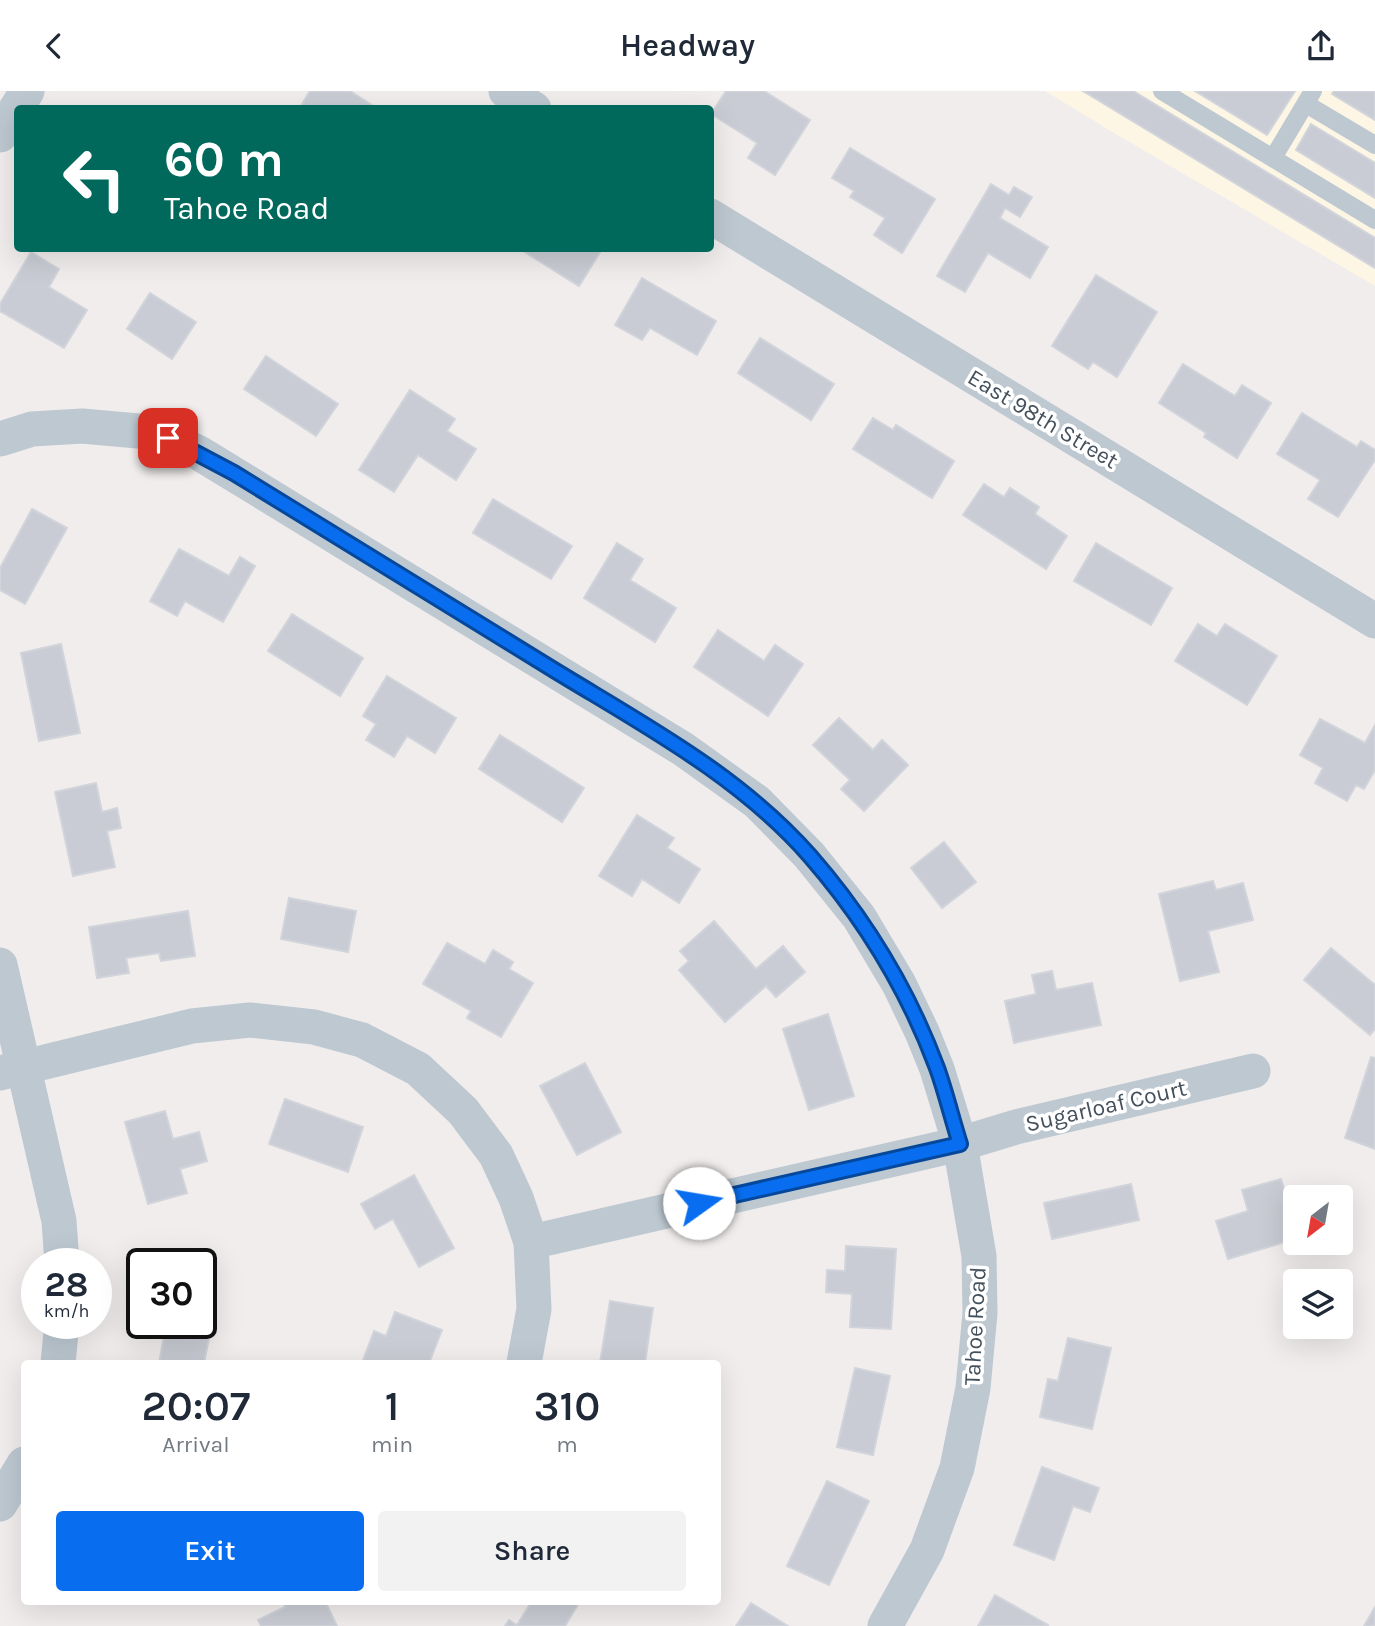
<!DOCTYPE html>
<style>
:root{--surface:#fff;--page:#f2f2f3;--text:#1f2937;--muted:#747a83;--accent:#086eef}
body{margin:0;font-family:Karla,sans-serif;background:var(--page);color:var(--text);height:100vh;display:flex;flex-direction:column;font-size:26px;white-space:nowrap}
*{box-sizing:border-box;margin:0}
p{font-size:23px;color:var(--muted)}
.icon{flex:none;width:38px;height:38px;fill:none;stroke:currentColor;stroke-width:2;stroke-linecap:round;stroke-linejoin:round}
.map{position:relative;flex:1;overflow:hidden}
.drawer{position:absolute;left:21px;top:1269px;width:700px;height:245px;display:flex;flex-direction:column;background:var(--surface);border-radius:7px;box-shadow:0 7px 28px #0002}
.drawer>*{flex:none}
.hud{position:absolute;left:14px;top:14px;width:700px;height:147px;border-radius:7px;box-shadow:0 7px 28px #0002;background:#00695c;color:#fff;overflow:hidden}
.needle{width:46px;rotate:211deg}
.tools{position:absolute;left:1283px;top:1094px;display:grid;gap:14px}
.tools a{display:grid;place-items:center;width:70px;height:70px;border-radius:7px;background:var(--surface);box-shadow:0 7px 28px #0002;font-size:35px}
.speed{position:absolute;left:21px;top:1157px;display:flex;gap:14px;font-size:35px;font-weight:700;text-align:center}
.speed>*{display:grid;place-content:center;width:91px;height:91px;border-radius:50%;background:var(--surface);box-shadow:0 7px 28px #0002;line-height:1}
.speed small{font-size:18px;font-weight:400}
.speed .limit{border:4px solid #111;border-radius:10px;background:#fff;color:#111}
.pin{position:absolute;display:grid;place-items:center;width:60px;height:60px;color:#fff;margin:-30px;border-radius:14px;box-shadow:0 4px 10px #0006}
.me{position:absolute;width:77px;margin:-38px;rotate:77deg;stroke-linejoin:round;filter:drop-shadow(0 0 5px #0008)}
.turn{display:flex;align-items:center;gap:24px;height:147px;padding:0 35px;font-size:32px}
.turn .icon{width:91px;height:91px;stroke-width:2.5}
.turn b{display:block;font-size:49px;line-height:60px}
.eta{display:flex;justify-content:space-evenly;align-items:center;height:119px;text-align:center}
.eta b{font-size:42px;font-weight:600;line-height:49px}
.button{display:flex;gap:14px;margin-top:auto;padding:14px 35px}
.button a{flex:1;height:80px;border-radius:7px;background:var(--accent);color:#fff;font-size:28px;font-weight:600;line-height:80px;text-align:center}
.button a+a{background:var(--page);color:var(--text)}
header{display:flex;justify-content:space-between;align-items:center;height:91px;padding:0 35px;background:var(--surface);font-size:32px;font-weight:600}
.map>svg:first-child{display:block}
.commercial{fill:#fdf6e5}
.building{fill:#c9ccd4;stroke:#d1d4da;stroke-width:2}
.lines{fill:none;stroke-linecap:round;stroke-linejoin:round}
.lane{stroke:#bdc8d1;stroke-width:18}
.street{stroke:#bdc8d1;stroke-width:35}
.route-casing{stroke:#05489b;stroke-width:18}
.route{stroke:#086eef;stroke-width:12}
.labels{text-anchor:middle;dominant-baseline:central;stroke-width:7;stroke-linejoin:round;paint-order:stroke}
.street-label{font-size:23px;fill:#44515d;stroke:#fff}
</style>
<header><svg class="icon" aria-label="back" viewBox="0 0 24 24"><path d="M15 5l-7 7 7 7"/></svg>Headway<svg class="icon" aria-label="share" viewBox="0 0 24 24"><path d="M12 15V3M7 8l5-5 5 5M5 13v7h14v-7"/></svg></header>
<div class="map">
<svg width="1375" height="1535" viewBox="0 0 1375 1535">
<rect width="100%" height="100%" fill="#f1eded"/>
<path class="commercial" d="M 1045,0 L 1375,0 L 1375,195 L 1114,42 Z"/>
<g class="building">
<path d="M 310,0 L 350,0 L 378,18 L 299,18 Z"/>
<path d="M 726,0 L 764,0 L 810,29 L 775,84 L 748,67 L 757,52 L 711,23 Z"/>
<path d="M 1083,0 L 1133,0 L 1375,147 L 1375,177 Z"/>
<path d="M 1195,0 L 1295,0 L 1267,44 Z"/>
<path d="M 1334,0 L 1375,0 L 1375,29 L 1332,3 Z"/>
<path d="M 1311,33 L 1375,72 L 1375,107 L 1296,59 Z"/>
<path d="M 850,57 L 935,108 L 902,162 L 874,144 L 885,127 L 850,106 L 854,100 L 832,87 Z"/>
<path d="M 991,93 L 1009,104 L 1014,96 L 1032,106 L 1020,126 L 1005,117 L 1000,127 L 1048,156 L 1030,187 L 988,162 L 965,201 L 937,185 Z"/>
<path d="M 520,158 L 602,158 L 579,195 Z"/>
<path d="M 31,161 L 59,178 L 49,196 L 87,219 L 64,257 L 0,220 L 0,213 Z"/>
<path d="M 1096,184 L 1157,221 L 1117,286 L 1093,271 L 1088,278 L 1052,255 Z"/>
<path d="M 642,187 L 716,230 L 697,264 L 650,237 L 642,249 L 615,234 Z"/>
<path d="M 150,202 L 196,231 L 172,268 L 127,238 Z"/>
<path d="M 760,247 L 834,293 L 811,329 L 738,282 Z"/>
<path d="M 266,265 L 338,313 L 316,345 L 244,298 Z"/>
<path d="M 1183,273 L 1235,305 L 1242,294 L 1271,312 L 1237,367 L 1204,346 L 1206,342 L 1159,312 Z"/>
<path d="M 410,299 L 455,328 L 447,340 L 476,358 L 456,389 L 418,364 L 394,401 L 359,379 Z"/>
<path d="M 1302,322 L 1357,356 L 1361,350 L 1375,359 L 1375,369 L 1338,426 L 1308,408 L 1320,389 L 1277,363 Z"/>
<path d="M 873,327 L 893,339 L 896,334 L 954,370 L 932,407 L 853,358 Z"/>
<path d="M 984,393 L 1004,406 L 1010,397 L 1039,416 L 1035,423 L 1067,445 L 1046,478 L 963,424 Z"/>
<path d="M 493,408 L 572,455 L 551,488 L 473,442 Z"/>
<path d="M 32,418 L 67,437 L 25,513 L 0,499 L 0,477 Z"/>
<path d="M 617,452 L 643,468 L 630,489 L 676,517 L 655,551 L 584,507 Z"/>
<path d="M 1096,452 L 1172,497 L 1151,534 L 1074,490 Z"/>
<path d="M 179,458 L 229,485 L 240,466 L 255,475 L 223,531 L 185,510 L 177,525 L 150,510 Z"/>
<path d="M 292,523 L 363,567 L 340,605 L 268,560 Z"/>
<path d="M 1198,533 L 1217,545 L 1225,533 L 1277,565 L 1247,614 L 1175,570 Z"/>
<path d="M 718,539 L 764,570 L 775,554 L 803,573 L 768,625 L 694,576 Z"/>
<path d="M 61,553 L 80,642 L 39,650 L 21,562 Z"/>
<path d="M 387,585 L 456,627 L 435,662 L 407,645 L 394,666 L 366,649 L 376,633 L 363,625 Z"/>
<path d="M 839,627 L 873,659 L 882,649 L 908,674 L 864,720 L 841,698 L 850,689 L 813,654 Z"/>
<path d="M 1320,628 L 1365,652 L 1375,634 L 1375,679 L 1364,698 L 1356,694 L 1347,710 L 1315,692 L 1323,677 L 1300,664 Z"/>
<path d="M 500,644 L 584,697 L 562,731 L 479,678 Z"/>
<path d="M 96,692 L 102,721 L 117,717 L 121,737 L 107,740 L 115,776 L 73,785 L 55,701 Z"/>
<path d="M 637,724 L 674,747 L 667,757 L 700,778 L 679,812 L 642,788 L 632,805 L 599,785 Z"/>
<path d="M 944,751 L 976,791 L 942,817 L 911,777 Z"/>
<path d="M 1213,790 L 1216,799 L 1243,792 L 1253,829 L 1208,840 L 1219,881 L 1180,890 L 1159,803 Z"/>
<path d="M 289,807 L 356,820 L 348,861 L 281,848 Z"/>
<path d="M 188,820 L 195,865 L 161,870 L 159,862 L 126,867 L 129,882 L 97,887 L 89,836 Z"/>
<path d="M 714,830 L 756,878 L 783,855 L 805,881 L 776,906 L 766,895 L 725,931 L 679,879 L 689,870 L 680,860 Z"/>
<path d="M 447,852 L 485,873 L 493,859 L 513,871 L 509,878 L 533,892 L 501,946 L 467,927 L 471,920 L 423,893 Z"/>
<path d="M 1331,857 L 1375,894 L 1375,938 L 1370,944 L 1304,889 Z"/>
<path d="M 1052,880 L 1056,899 L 1092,892 L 1101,934 L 1014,952 L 1005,910 L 1036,903 L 1032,884 Z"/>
<path d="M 828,923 L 854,1005 L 809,1019 L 783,938 Z"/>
<path d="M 1371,966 L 1375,967 L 1375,1058 L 1345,1047 Z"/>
<path d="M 585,972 L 621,1041 L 577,1064 L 540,995 Z"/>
<path d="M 285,1008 L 363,1036 L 348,1081 L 269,1053 Z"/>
<path d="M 165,1020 L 173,1048 L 199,1041 L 207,1070 L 180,1078 L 187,1102 L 148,1113 L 125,1031 Z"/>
<path d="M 414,1084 L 454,1157 L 419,1176 L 393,1128 L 375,1138 L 361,1113 Z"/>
<path d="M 1281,1088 L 1295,1132 L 1295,1148 L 1228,1168 L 1216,1130 L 1248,1120 L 1242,1099 Z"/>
<path d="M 1131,1093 L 1139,1129 L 1052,1148 L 1044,1112 Z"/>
<path d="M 846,1155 L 896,1158 L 891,1238 L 850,1236 L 852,1203 L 826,1201 L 827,1179 L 845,1180 Z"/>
<path d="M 201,1210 L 216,1213 L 204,1272 L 159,1272 L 165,1240 L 146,1237 L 147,1232 L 201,1232 Z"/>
<path d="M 610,1210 L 653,1217 L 645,1272 L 600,1272 Z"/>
<path d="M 395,1221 L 442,1239 L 429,1272 L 362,1272 L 374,1240 L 386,1245 Z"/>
<path d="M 1068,1247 L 1111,1257 L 1092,1338 L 1040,1326 L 1048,1288 L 1058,1290 Z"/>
<path d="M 855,1277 L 890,1285 L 873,1364 L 837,1356 Z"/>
<path d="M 1042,1376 L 1099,1397 L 1090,1421 L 1073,1415 L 1054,1469 L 1014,1454 Z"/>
<path d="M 827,1390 L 869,1410 L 829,1494 L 787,1475 Z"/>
<path d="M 995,1504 L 1048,1534 L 1047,1535 L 978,1535 Z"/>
<path d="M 283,1510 L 325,1510 L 337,1535 L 261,1535 L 258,1529 L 285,1516 Z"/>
<path d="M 532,1510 L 580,1510 L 565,1535 L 505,1535 L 509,1529 L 517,1534 Z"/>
<path d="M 751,1512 L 788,1535 L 736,1535 Z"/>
<path d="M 1375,1516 L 1375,1535 L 1364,1535 Z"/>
</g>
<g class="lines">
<g class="lane">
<path d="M 1162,0 L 1375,129"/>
<path d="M 1306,13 L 1375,54"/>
<path d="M 1273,67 L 1313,0"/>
</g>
<g class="street">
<path d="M 506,0 L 534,18"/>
<path d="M 0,44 L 27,0"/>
<path d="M 710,125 L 1375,530"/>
<path d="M 0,348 L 32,338 L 82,335 L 149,341 L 168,347 L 199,362 L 683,658 L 757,711 L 809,764 L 859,826 L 899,893 L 922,941 L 937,978 L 960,1053 L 979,1165 L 980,1222 L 973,1297 L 957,1377 L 927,1459 L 885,1535"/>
<path d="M 0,874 L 59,1130 L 62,1172"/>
<path d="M 0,982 L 192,935 L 250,929 L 314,936 L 362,949 L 418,978 L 463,1020 L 496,1064 L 516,1107 L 531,1151 L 534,1218 L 524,1272"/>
<path d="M 531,1151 L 960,1053 L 1016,1036 L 1253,980"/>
<path d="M 58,1272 L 62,1232"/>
<path d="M 0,1413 L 24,1373"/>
</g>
</g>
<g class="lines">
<defs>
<path id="route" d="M 168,347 L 234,382 C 341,448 448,513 554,579 C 644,634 740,685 810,765 C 864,827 908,899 937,977 C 946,1002 952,1028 960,1053 L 699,1112"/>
</defs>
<use href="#route" class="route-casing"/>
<use href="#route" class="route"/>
</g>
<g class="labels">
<g class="street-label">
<text transform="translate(1043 328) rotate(31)">East 98th Street</text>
<text transform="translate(1106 1015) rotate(-13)">Sugarloaf Court</text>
<text transform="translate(975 1235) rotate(-87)">Tahoe Road</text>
</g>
</g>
</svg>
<div class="tools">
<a><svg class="needle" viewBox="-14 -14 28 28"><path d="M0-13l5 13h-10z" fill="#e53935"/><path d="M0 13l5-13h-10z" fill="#747a83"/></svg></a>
<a><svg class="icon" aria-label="layers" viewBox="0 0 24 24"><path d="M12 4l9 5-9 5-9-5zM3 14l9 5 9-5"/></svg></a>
</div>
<div class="speed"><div>28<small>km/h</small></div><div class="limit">30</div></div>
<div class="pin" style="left:168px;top:347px;background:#d93025"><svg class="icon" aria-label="arrive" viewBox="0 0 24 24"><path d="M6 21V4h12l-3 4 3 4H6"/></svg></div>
<svg class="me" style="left:699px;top:1112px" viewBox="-20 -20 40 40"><circle r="19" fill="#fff"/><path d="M0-13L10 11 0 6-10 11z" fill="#086eef"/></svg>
<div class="hud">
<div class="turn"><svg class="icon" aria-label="left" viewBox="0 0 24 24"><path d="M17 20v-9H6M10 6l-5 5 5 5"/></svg><div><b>60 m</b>Tahoe Road</div></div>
</div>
<section class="drawer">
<div class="eta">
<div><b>20:07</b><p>Arrival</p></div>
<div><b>1</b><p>min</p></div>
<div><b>310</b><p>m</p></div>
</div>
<div class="button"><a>Exit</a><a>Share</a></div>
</section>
</div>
